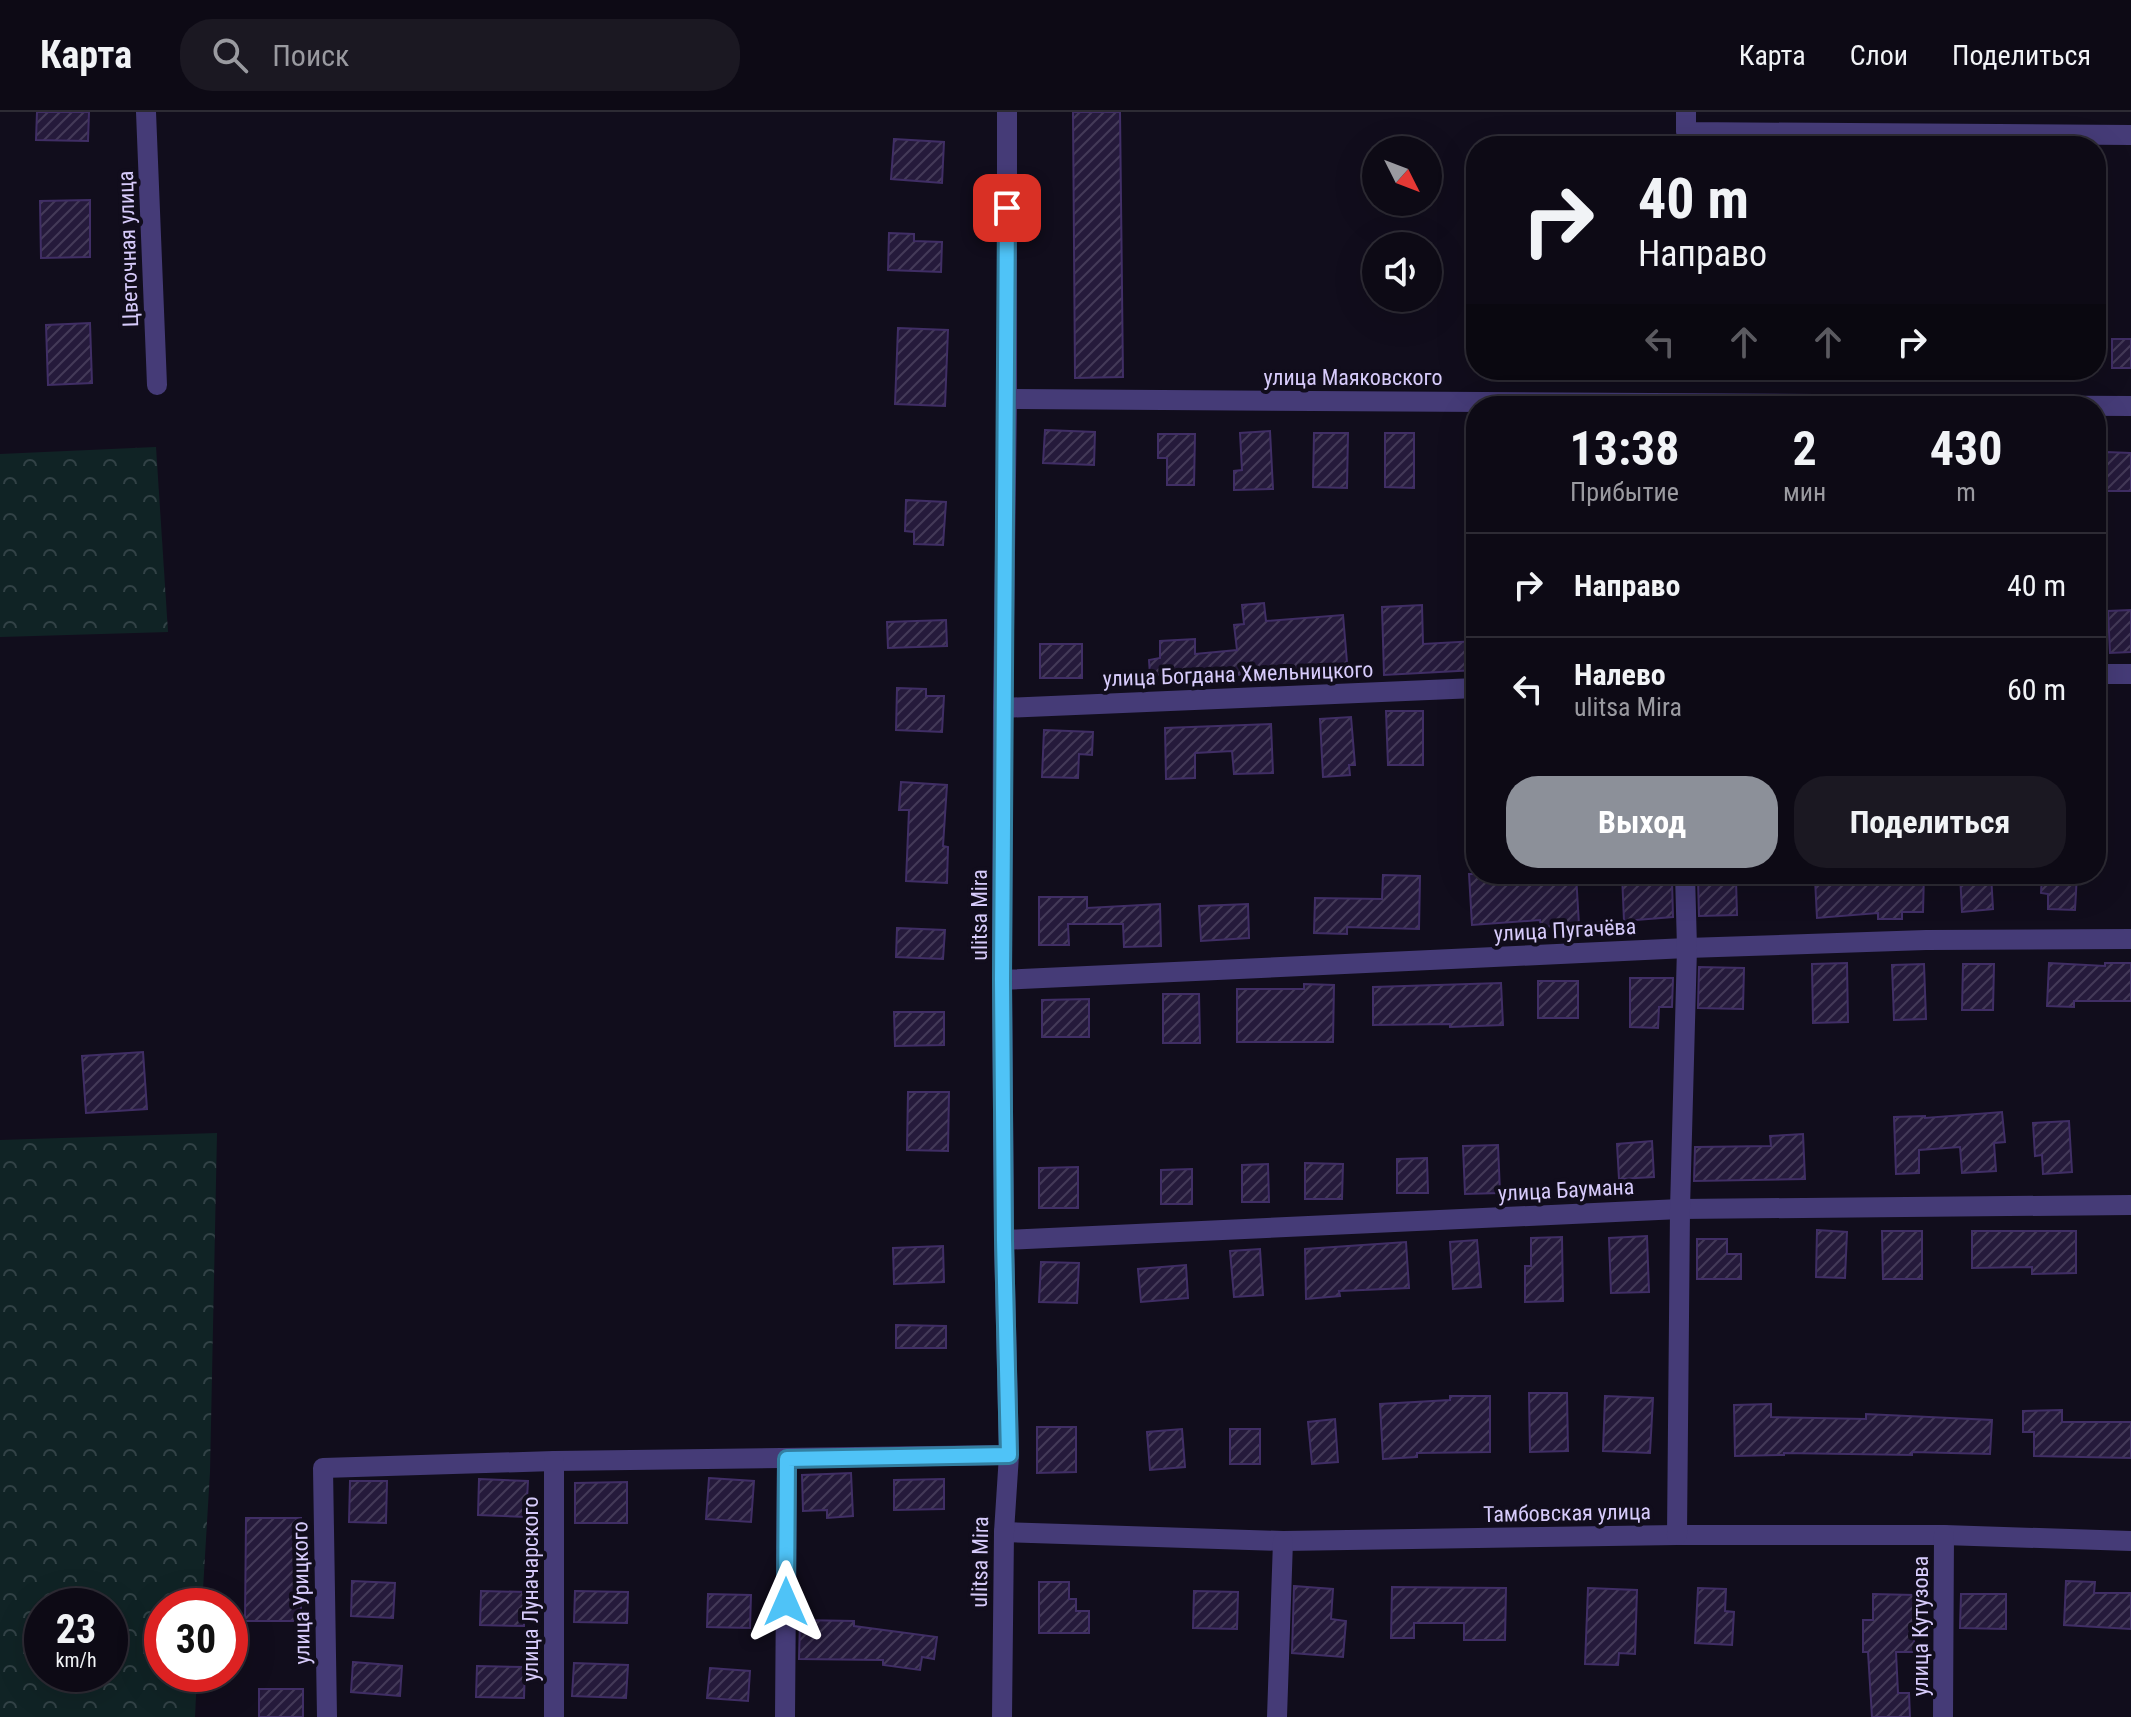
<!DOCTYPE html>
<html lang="ru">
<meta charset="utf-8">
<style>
:root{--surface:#0d0a15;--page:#1b1822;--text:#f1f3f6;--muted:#9a9aa0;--line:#2d2b34;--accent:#8c9099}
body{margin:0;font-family:"Roboto Condensed",sans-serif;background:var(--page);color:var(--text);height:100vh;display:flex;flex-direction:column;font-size:30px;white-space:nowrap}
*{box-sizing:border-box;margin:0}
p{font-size:26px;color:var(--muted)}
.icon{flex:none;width:44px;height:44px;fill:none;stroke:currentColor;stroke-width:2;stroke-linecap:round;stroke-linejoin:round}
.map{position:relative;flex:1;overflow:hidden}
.drawer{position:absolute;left:1466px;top:284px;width:640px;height:488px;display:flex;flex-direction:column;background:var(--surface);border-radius:32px;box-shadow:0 8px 32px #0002,0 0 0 2px var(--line)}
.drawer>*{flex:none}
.banner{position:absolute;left:1466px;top:24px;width:640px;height:244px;border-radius:32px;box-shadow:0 8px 32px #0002,0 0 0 2px var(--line);background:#0d0a15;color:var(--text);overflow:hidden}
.needle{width:52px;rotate:132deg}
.tools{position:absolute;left:1362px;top:24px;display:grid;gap:16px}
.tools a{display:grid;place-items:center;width:80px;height:80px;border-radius:50%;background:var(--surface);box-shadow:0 8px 32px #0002,0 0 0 2px var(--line);font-size:40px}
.speed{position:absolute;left:24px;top:1476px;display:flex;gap:16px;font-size:40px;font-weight:700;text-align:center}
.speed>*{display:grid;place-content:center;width:104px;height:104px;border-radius:50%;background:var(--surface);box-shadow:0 8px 32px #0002,0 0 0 2px var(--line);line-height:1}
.speed small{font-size:20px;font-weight:400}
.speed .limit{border:12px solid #d22;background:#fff;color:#111}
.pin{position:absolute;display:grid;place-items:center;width:68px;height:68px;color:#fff;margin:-34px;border-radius:16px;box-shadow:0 4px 12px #0006}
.me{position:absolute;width:88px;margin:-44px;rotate:0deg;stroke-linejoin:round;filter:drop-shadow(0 0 6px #0008)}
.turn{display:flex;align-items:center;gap:28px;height:168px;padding:0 40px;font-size:36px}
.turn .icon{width:104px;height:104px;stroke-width:2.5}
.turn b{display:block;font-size:56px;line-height:68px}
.lanes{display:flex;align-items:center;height:76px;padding:0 40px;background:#0003;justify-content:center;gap:40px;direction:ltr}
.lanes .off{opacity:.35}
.eta{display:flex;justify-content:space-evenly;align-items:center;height:136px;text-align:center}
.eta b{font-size:48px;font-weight:700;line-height:56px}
.button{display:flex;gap:16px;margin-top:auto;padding:16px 40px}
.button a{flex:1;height:92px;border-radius:32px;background:var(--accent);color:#fff;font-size:32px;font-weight:700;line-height:92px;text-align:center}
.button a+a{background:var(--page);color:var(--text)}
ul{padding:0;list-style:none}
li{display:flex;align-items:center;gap:24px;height:104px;padding:0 40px;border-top:2px solid var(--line)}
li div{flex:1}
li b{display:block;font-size:30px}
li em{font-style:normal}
header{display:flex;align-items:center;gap:48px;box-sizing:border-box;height:112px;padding:0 40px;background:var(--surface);border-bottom:2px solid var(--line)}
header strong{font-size:38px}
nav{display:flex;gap:44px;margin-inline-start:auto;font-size:28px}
.search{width:560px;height:72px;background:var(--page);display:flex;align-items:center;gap:20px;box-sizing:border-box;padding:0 28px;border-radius:32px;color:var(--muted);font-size:30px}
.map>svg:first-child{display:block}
.forest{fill:url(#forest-crowns);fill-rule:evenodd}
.building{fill:url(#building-hatch);stroke:#402e65;stroke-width:2}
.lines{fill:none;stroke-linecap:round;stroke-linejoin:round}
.minor{stroke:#453b77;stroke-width:20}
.route-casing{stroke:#337fa1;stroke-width:20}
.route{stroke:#4fc3f7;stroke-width:14}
.labels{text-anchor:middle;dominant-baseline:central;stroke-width:8;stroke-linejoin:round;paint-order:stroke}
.street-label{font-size:22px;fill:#d7cbfb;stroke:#110d1c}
</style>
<header>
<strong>Карта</strong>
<div class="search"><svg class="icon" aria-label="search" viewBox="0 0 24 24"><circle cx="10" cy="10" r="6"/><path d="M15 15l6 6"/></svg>Поиск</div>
<nav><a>Карта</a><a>Слои</a><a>Поделиться</a></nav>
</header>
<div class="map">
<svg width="2131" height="1605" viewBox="0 0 2131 1605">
<defs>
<pattern id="forest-crowns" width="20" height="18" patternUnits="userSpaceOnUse" patternTransform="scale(2)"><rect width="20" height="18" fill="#102325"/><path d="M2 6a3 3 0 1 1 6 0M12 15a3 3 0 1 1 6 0" fill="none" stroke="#324246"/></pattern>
<pattern id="building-hatch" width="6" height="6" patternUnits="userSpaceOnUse" patternTransform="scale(2)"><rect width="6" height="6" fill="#251a3b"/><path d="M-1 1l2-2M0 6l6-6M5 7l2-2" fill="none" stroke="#443a58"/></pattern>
</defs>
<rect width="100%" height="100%" fill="#110d1c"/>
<g class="forest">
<path d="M 156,335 L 168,520 L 0,525 L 0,342 Z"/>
<path d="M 217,1021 L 210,1360 L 202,1494 L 162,1494 L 162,1562 L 197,1562 L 195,1605 L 0,1605 L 0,1028 ZM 42,1494 L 110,1494 L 110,1562 L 42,1562 Z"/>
</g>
<g class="building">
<path d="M 37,0 L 89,0 L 88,29 L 36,28 Z"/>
<path d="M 1073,0 L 1120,0 L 1123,265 L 1075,266 Z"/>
<path d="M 894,27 L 944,30 L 942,71 L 891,67 Z"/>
<path d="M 90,88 L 90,145 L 41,146 L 40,89 Z"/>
<path d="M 889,121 L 914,122 L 914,129 L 942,130 L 941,160 L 888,158 Z"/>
<path d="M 90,211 L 92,271 L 48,273 L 46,213 Z"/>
<path d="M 898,216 L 948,218 L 945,294 L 895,292 Z"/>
<rect x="2112" y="227" width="19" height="29"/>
<path d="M 1045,318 L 1095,320 L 1094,353 L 1043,351 Z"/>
<path d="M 1270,319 L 1273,377 L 1234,378 L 1234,359 L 1242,358 L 1240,321 Z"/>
<path d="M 1314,321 L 1348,321 L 1347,376 L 1313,375 Z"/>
<path d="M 1385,321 L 1414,321 L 1414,376 L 1385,375 Z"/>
<path d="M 1158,322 L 1195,322 L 1194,373 L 1167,373 L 1167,346 L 1158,346 Z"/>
<path d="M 2106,340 L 2131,341 L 2131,379 L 2105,379 Z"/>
<path d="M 906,388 L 946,390 L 943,433 L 914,432 L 914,420 L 905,419 Z"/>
<path d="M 1264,491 L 1266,509 L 1343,503 L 1348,562 L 1307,565 L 1307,556 L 1227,564 L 1227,560 L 1150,563 L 1149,548 L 1160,546 L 1160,529 L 1195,527 L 1195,542 L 1237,538 L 1234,513 L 1244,512 L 1242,493 Z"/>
<path d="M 1422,493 L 1423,532 L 1476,529 L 1476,558 L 1384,563 L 1382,495 Z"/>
<path d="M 2131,498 L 2131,540 L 2110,541 L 2108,499 Z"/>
<path d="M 946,508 L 947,534 L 888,536 L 887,510 Z"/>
<rect x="1040" y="532" width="42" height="34"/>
<path d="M 897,576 L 926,577 L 926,584 L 944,584 L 942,620 L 896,618 Z"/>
<path d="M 1386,599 L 1423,599 L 1423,653 L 1388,653 Z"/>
<path d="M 1351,605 L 1355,653 L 1349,653 L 1350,663 L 1323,665 L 1320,607 Z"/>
<path d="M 1271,612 L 1273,661 L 1234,662 L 1232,639 L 1195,641 L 1195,666 L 1166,667 L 1165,616 Z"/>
<path d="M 1044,618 L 1093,620 L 1092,643 L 1079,642 L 1078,666 L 1042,665 Z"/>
<path d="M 901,670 L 947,673 L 943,734 L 948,735 L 947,771 L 906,769 L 909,698 L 899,698 Z"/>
<path d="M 1469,762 L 1576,762 L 1579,813 L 1541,815 L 1540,808 L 1472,813 Z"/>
<path d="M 1622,762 L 1659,762 L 1660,769 L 1672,768 L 1673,805 L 1624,809 Z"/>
<path d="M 1882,762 L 1924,762 L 1923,800 L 1902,800 L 1902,807 L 1878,807 L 1878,801 L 1817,806 L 1815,767 Z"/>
<path d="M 1960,762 L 1991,762 L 1993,797 L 1962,800 Z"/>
<path d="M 2042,762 L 2077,762 L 2075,798 L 2048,797 L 2048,782 L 2041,781 Z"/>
<path d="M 1383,763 L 1420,764 L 1419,817 L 1347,815 L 1347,822 L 1314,821 L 1315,786 L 1382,787 Z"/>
<path d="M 1736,767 L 1737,803 L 1699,804 L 1698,768 Z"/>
<path d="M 1039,785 L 1087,785 L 1087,796 L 1160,792 L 1161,834 L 1124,835 L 1123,812 L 1068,812 L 1069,833 L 1039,833 Z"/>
<path d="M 1248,792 L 1249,826 L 1201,829 L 1199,794 Z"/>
<path d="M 897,816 L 945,818 L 943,847 L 896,845 Z"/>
<path d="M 1847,851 L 1848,910 L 1813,911 L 1812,852 Z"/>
<path d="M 2049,851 L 2105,854 L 2105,851 L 2131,851 L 2131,889 L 2074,889 L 2074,895 L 2047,894 Z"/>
<path d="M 1924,852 L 1926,907 L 1894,908 L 1892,853 Z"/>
<path d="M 1963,852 L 1994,852 L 1993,898 L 1962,898 Z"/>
<path d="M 1699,855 L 1744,856 L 1743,897 L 1698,896 Z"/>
<path d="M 1630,866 L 1673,866 L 1672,895 L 1659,895 L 1658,916 L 1630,915 Z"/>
<rect x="1538" y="869" width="40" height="37"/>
<path d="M 1501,871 L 1503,913 L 1450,915 L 1450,912 L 1373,913 L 1373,875 Z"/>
<path d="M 1304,872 L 1334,873 L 1333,930 L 1237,930 L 1237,877 L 1304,877 Z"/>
<path d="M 1163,882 L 1199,882 L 1200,931 L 1163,931 Z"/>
<path d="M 1089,887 L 1089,925 L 1042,925 L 1042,888 Z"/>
<path d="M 894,900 L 944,900 L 944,933 L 895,934 Z"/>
<path d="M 143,940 L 147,997 L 86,1001 L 82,944 Z"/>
<path d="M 908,980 L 949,980 L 948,1039 L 907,1038 Z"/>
<path d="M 2002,1000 L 2005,1030 L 1994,1031 L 1996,1059 L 1962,1061 L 1960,1035 L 1919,1038 L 1919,1061 L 1896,1062 L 1894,1005 L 1925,1004 L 1925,1006 Z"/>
<path d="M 2069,1009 L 2072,1060 L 2043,1062 L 2042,1043 L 2035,1044 L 2033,1011 Z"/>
<path d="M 1803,1022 L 1805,1067 L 1694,1069 L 1695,1035 L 1771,1034 L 1770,1024 Z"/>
<path d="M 1652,1029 L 1654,1065 L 1619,1067 L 1617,1032 Z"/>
<path d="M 1498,1033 L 1500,1081 L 1465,1082 L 1463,1034 Z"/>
<path d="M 1427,1046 L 1428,1081 L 1397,1081 L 1397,1047 Z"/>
<path d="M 1305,1051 L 1343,1052 L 1342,1087 L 1305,1087 Z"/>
<path d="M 1268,1052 L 1269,1090 L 1242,1090 L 1242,1053 Z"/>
<path d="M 1078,1055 L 1078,1096 L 1039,1096 L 1039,1056 Z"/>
<path d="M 1192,1057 L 1192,1092 L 1161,1092 L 1161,1058 Z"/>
<path d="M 1817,1118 L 1847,1120 L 1845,1166 L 1816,1165 Z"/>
<path d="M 1882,1119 L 1922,1119 L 1922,1167 L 1883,1167 Z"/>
<path d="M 1972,1119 L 2076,1119 L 2076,1161 L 2032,1162 L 2032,1155 L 1972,1156 Z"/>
<path d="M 1647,1124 L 1649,1180 L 1611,1181 L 1609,1126 Z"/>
<path d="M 1562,1125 L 1563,1189 L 1525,1190 L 1525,1154 L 1531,1154 L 1531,1126 Z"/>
<path d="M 1697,1127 L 1727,1127 L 1727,1142 L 1741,1142 L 1741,1167 L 1697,1167 Z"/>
<path d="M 1477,1128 L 1481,1175 L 1453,1177 L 1450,1130 Z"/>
<path d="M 1406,1130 L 1409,1176 L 1339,1179 L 1340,1184 L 1306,1187 L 1305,1137 Z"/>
<path d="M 943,1134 L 944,1170 L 894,1172 L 893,1136 Z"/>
<path d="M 1260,1137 L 1263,1183 L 1234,1185 L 1230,1139 Z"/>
<path d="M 1041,1150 L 1079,1151 L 1077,1191 L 1039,1190 Z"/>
<path d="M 1186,1153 L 1188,1186 L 1141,1190 L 1138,1157 Z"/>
<path d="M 896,1213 L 946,1214 L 946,1236 L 896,1236 Z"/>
<path d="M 1529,1281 L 1567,1281 L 1568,1339 L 1530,1340 Z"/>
<path d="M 1450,1284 L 1490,1284 L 1490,1340 L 1417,1341 L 1417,1345 L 1383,1347 L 1380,1292 L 1450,1288 Z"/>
<path d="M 1605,1284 L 1653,1286 L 1650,1341 L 1603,1339 Z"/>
<path d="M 1771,1292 L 1771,1305 L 1866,1307 L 1866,1302 L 1992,1308 L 1990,1342 L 1912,1340 L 1912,1343 L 1784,1341 L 1784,1343 L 1735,1344 L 1734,1293 Z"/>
<path d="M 2062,1298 L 2062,1310 L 2131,1310 L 2131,1346 L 2034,1344 L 2034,1320 L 2023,1320 L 2023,1299 Z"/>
<path d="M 1335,1307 L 1338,1350 L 1312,1352 L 1308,1310 Z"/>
<path d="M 1037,1315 L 1076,1315 L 1076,1360 L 1037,1361 Z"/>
<path d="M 1182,1317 L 1185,1355 L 1150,1358 L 1147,1320 Z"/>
<rect x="1230" y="1317" width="30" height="35"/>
<path d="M 851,1361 L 853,1404 L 827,1406 L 827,1398 L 803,1399 L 802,1363 Z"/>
<path d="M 709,1366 L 754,1369 L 751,1410 L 706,1407 Z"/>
<path d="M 479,1367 L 528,1369 L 526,1405 L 478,1403 Z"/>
<path d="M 944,1367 L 944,1397 L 894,1398 L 894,1368 Z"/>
<path d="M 350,1369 L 387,1369 L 386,1411 L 349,1410 Z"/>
<path d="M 627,1370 L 627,1411 L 575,1411 L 575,1371 Z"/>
<path d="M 246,1406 L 301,1406 L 301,1509 L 245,1509 Z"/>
<path d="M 352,1469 L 395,1471 L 393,1506 L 351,1504 Z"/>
<path d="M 2066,1469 L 2095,1470 L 2094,1481 L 2131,1481 L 2131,1517 L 2064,1513 Z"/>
<path d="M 1039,1470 L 1069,1470 L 1069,1487 L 1076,1487 L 1076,1499 L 1089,1499 L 1089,1521 L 1039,1521 Z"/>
<path d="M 1294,1474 L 1333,1477 L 1331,1507 L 1346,1509 L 1343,1545 L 1292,1541 Z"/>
<path d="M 1392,1475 L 1506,1476 L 1505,1528 L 1464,1528 L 1464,1511 L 1414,1511 L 1414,1526 L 1391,1526 Z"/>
<path d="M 1588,1476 L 1637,1478 L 1635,1542 L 1619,1541 L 1618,1553 L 1585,1552 Z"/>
<path d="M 1698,1476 L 1726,1477 L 1725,1499 L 1734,1500 L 1732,1533 L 1695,1531 Z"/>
<path d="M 481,1479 L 525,1480 L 524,1514 L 480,1513 Z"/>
<path d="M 575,1479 L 628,1480 L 627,1511 L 574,1510 Z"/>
<path d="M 1194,1479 L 1238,1480 L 1237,1517 L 1193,1516 Z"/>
<path d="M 708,1482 L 751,1483 L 750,1516 L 707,1515 Z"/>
<path d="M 1873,1482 L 1914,1483 L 1914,1540 L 1896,1540 L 1898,1581 L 1909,1581 L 1910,1605 L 1872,1605 L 1868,1540 L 1863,1540 L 1863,1508 L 1873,1508 Z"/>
<path d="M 1961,1482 L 2006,1482 L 2006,1517 L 1960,1516 Z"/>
<path d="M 800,1508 L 854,1509 L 854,1514 L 937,1525 L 934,1547 L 922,1545 L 920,1558 L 883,1553 L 883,1548 L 799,1547 Z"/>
<path d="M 353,1550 L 402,1554 L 400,1584 L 351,1580 Z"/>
<path d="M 574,1551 L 628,1553 L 626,1586 L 572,1584 Z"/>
<path d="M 477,1554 L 525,1555 L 524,1586 L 476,1585 Z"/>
<path d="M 710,1556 L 750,1559 L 748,1589 L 707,1586 Z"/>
<rect x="259" y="1577" width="44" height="28"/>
</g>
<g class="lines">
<g class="minor">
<path d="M 146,0 L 157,273"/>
<path d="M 1686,0 L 1686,20 L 2131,23"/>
<path d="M 1007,287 L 2131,294"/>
<path d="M 2096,562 L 2131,562"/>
<path d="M 1003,596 L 1476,576"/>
<path d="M 1002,868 L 1687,836 L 1926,828 L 2131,827"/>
<path d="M 1004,1128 L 1680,1097 L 2131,1093"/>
<path d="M 1004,1420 L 1283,1429 L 1677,1423 L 1944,1423 L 2131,1429"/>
<path d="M 1677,1423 L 1680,1097 L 1687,836 L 1685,762"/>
<path d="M 327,1605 L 323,1356 L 554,1349 L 1009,1343"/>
<path d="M 554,1605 L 554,1349"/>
<path d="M 785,1605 L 787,1347"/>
<path d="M 1002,1605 L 1004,1420 L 1009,1343 L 1004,1128 L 1002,868 L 1003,596 L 1007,287 L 1007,0"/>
<path d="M 1277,1605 L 1283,1429"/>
<path d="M 1943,1605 L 1944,1423"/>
</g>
</g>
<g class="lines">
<defs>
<path id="route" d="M 786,1490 L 787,1347 L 1009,1343 L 1004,1128 L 1002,868 L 1007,96"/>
</defs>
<use href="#route" class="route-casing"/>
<use href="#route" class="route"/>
</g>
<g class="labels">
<g class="street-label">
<text transform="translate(128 137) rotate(-92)">Цветочная улица</text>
<text x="1353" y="265">улица Маяковского</text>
<text transform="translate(1238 562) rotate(-2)">улица Богдана Хмельницкого</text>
<text transform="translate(979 803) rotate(-90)">ulitsa Mira</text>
<text transform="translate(1565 818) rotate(-3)">улица Пугачёва</text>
<text transform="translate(1566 1078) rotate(-3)">улица Баумана</text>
<text transform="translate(1567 1401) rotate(-1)">Тамбовская улица</text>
<text transform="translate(980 1450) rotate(-89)">ulitsa Mira</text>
<text transform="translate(530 1477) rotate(-90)">улица Луначарского</text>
<text transform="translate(301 1481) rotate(-91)">улица Урицкого</text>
<text transform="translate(1920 1514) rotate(-90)">улица Кутузова</text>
</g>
</g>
</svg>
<div class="tools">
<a><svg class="needle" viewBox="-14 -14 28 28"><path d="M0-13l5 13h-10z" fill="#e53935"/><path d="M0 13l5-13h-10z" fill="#9a9aa0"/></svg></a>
<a><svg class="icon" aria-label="sound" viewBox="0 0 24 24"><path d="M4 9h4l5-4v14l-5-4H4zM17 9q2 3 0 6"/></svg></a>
</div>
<div class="speed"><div>23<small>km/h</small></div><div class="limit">30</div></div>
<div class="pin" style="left:1007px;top:96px;background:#d93025"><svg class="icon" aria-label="arrive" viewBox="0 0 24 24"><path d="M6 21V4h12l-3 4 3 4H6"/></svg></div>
<svg class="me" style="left:786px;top:1490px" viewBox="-20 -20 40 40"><path d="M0-17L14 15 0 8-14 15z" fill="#4fc3f7" stroke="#fff" stroke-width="4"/></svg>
<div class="banner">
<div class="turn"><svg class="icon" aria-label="right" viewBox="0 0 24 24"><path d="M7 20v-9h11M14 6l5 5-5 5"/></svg><div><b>40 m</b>Направо</div></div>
<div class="lanes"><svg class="icon off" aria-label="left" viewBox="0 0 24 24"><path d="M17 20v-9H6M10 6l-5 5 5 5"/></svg><svg class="icon off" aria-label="ahead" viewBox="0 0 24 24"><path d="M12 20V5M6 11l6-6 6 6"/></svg><svg class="icon off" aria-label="ahead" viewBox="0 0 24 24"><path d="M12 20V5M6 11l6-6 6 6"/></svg><svg class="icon" aria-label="right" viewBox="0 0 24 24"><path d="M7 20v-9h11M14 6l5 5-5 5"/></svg></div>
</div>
<section class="drawer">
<div class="eta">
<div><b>13:38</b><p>Прибытие</p></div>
<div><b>2</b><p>мин</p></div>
<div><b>430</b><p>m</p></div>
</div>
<ul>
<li><svg class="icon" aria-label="right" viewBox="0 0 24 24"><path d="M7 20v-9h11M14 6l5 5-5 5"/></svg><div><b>Направо</b></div><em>40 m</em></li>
<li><svg class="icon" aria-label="left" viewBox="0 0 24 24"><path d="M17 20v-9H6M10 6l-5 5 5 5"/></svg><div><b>Налево</b><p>ulitsa Mira</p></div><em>60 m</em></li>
</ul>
<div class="button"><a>Выход</a><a>Поделиться</a></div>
</section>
</div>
